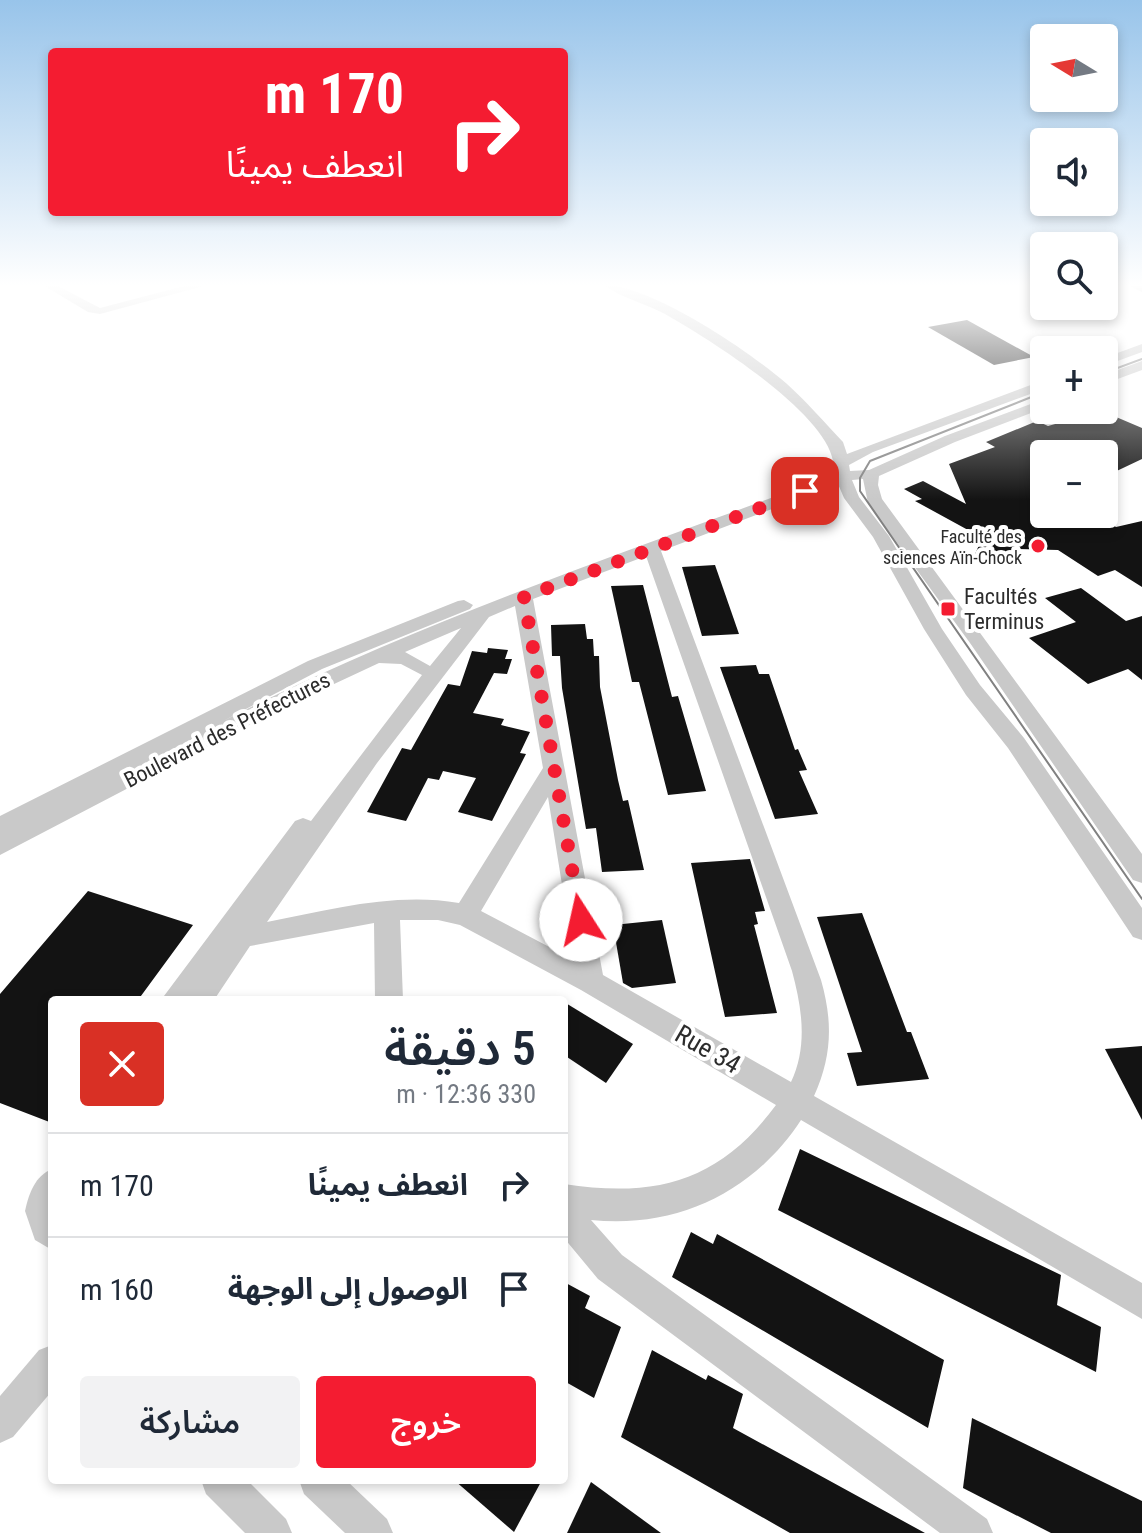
<!DOCTYPE html>
<html lang="ar">
<meta charset="utf-8">
<style>
:root{--surface:#fff;--page:#f2f2f3;--text:#1f2937;--muted:#747a83;--line:#e0e1e3;--accent:#f41c31}
body{margin:0;font-family:"Roboto Condensed","Noto Sans Arabic",sans-serif;background:var(--page);color:var(--text);direction:rtl;height:100vh;display:flex;flex-direction:column;font-size:30px;white-space:nowrap}
*{box-sizing:border-box;margin:0}
p{font-size:26px;color:var(--muted)}
.icon{flex:none;width:44px;height:44px;fill:none;stroke:currentColor;stroke-width:2;stroke-linecap:round;stroke-linejoin:round}
.map{position:relative;flex:1;overflow:hidden;direction:ltr}
.panel{position:absolute;left:48px;top:996px;width:520px;height:488px;display:flex;flex-direction:column;background:var(--surface);border-radius:8px;box-shadow:0 4px 12px #0003;direction:rtl}
.panel>*{flex:none}
.guide{position:absolute;left:48px;top:48px;width:520px;height:168px;border-radius:8px;box-shadow:0 4px 12px #0003;direction:rtl;background:#f41c31;color:#fff;overflow:hidden}
.needle{width:52px;rotate:280deg}
.controls{position:absolute;left:1030px;top:24px;display:grid;gap:16px}
.controls a{display:grid;place-items:center;width:88px;height:88px;border-radius:8px;background:var(--surface);box-shadow:0 4px 12px #0003;font-size:40px}
.pin{position:absolute;display:grid;place-items:center;width:68px;height:68px;color:#fff;margin:-34px;border-radius:16px;box-shadow:0 4px 12px #0006}
.me{position:absolute;width:88px;margin:-44px;rotate:350deg;stroke-linejoin:round;filter:drop-shadow(0 0 6px #0008)}
.turn{display:flex;align-items:center;gap:28px;height:168px;padding:0 32px;font-size:36px}
.turn .icon{width:104px;height:104px;stroke-width:2.5}
.turn b{display:block;font-size:56px;line-height:68px}
.round{display:grid;place-items:center;flex:none;width:84px;height:84px;border-radius:8px;background:var(--page)}
.overview{display:flex;align-items:center;justify-content:space-between;height:136px;padding:0 32px}
h1{font-size:48px;font-weight:600;line-height:60px}
.button{display:flex;gap:16px;margin-top:auto;padding:16px 32px}
.button a{flex:1;height:92px;border-radius:8px;background:var(--accent);color:#fff;font-size:32px;font-weight:600;line-height:92px;text-align:center}
.button a+a{background:var(--page);color:var(--text)}
ul{padding:0;list-style:none}
li{display:flex;align-items:center;gap:24px;height:104px;padding:0 32px;border-top:2px solid var(--line)}
li div{flex:1}
li b{display:block;font-size:30px}
li em{font-style:normal}
.map>svg:first-child{display:block}
.building{fill:#131313}
.lines{fill:none;stroke-linecap:round;stroke-linejoin:round}
.minor{fill:#c9c9c9;fill-rule:evenodd}
.highway{fill:#939393;fill-rule:evenodd}
.tram{stroke:#818181;stroke-width:2}
.route{stroke:#f41c31;stroke-width:14;stroke-dasharray:0 25.2}
.poi-dot{fill:#f41c31;stroke:#fff;stroke-width:3}
.labels{text-anchor:middle;dominant-baseline:central;stroke-width:8;stroke-linejoin:round;paint-order:stroke}
.far-poi-label{font-size:18px;fill:#2c2c2c;stroke:#fff;text-anchor:end}
.poi-label{font-size:22px;fill:#2c2c2c;stroke:#fff;text-anchor:start}
.street-label{font-size:22px;fill:#2c2c2c;stroke:#fff}
.near-street-label{font-size:26px;fill:#2c2c2c;stroke:#fff}
</style>
<div class="map">
<svg width="1142" height="1533" viewBox="0 0 1142 1533">
<rect width="100%" height="100%" fill="#fff"/>
<g class="building">
<path d="M 967,320 L 1034,357 L 994,365 L 928,327 Z"/>
<path d="M 1102,411 L 1142,428 L 1142,459 L 1104,477 L 1104,454 L 1044,454 L 1044,514 L 1095,514 L 1116,527 L 1142,521 L 1142,587 L 1115,570 L 1098,576 L 1058,550 L 1018,549 L 1013,564 L 975,554 L 980,543 L 963,532 L 968,530 L 915,501 L 922,499 L 904,489 L 923,481 L 966,504 L 949,464 L 995,447 L 986,442 L 1037,421 L 1048,426 Z"/>
<path d="M 715,565 L 739,634 L 702,636 L 682,567 Z"/>
<path d="M 643,585 L 672,697 L 678,696 L 706,791 L 668,795 L 639,682 L 632,682 L 611,586 Z"/>
<path d="M 1081,588 L 1126,621 L 1142,616 L 1142,680 L 1128,669 L 1088,684 L 1029,638 L 1076,622 L 1045,598 Z"/>
<path d="M 585,624 L 587,639 L 593,639 L 594,656 L 599,656 L 600,687 L 618,780 L 623,801 L 628,800 L 644,870 L 602,872 L 596,828 L 586,829 L 562,688 L 560,656 L 552,656 L 551,625 Z"/>
<path d="M 488,648 L 508,650 L 505,659 L 512,659 L 507,674 L 494,673 L 473,713 L 504,719 L 501,725 L 530,732 L 520,753 L 526,754 L 492,821 L 458,812 L 476,778 L 443,771 L 439,780 L 428,778 L 406,821 L 367,812 L 402,748 L 411,750 L 448,684 L 460,686 L 472,651 L 487,653 Z"/>
<path d="M 756,665 L 759,674 L 769,674 L 795,750 L 798,749 L 807,770 L 799,771 L 818,814 L 775,819 L 720,667 Z"/>
<path d="M 750,859 L 765,911 L 755,912 L 758,924 L 754,925 L 777,1013 L 725,1017 L 691,863 Z"/>
<path d="M 88,891 L 193,925 L 138,1000 L 52,1000 L 52,1123 L 0,1103 L 0,994 Z"/>
<path d="M 862,913 L 907,1032 L 911,1032 L 929,1079 L 857,1086 L 847,1053 L 862,1052 L 817,917 Z"/>
<path d="M 662,920 L 676,983 L 632,988 L 623,983 L 613,925 Z"/>
<path d="M 564,1002 L 633,1044 L 606,1083 L 564,1055 Z"/>
<path d="M 1142,1046 L 1142,1120 L 1105,1049 Z"/>
<path d="M 800,1149 L 1061,1275 L 1057,1305 L 1101,1327 L 1096,1372 L 778,1210 Z"/>
<path d="M 691,1232 L 713,1244 L 717,1234 L 944,1360 L 928,1428 L 672,1277 Z"/>
<path d="M 564,1282 L 590,1296 L 585,1308 L 621,1327 L 594,1398 L 564,1381 Z"/>
<path d="M 652,1350 L 706,1380 L 708,1375 L 743,1394 L 733,1428 L 925,1533 L 790,1533 L 621,1437 Z"/>
<path d="M 972,1418 L 1142,1501 L 1142,1533 L 1051,1533 L 963,1488 Z"/>
<path d="M 454,1480 L 542,1480 L 514,1532 Z"/>
<path d="M 591,1482 L 661,1533 L 567,1533 Z"/>
</g>
<g class="lines">
<g class="minor">
<path d="M 43,285 L 56,285 L 100,308 L 188,285 L 207,285 L 100,314 L 88,312 Z"/>
<path d="M 604,285 C 651,285 751,352 787,384 C 807,402 825,423 843,442 L 847,454 L 1044,380 L 1044,389 L 873,452 L 849,465 L 850,471 L 869,470 L 945,436 L 1044,399 L 1044,408 L 955,442 L 879,476 L 878,485 L 882,499 L 1142,854 L 1142,883 L 1133,880 L 970,643 L 868,503 L 863,479 L 852,480 L 859,497 L 889,536 L 942,629 L 980,685 L 1024,738 L 1142,908 L 1142,940 L 1133,937 L 1008,748 L 966,695 L 924,629 L 873,537 L 844,498 L 838,484 L 661,551 L 821,980 C 833,1022 832,1056 814,1096 L 1142,1283 L 1142,1319 L 801,1120 C 754,1192 677,1229 591,1220 L 622,1255 L 987,1519 L 993,1533 L 940,1533 L 598,1279 L 564,1238 L 564,1184 C 656,1198 719,1182 776,1105 L 581,990 L 460,925 L 438,920 L 400,920 L 403,1000 L 375,1000 L 374,923 L 250,946 L 214,1000 L 161,1000 L 295,821 L 303,818 L 311,821 L 422,675 L 401,664 L 379,663 L 272,713 L 0,855 L 0,816 L 308,661 L 458,601 L 464,600 L 473,605 L 470,609 L 322,669 L 223,721 C 419,621 630,551 836,474 L 818,475 L 818,469 L 833,461 C 825,412 708,338 665,314 C 645,303 621,298 604,285 ZM 646,556 L 792,971 C 802,1008 808,1046 791,1082 L 603,975 L 533,599 ZM 515,606 L 543,768 L 459,903 C 394,892 330,910 267,922 L 377,763 L 489,617 ZM 461,628 L 430,666 L 405,652 ZM 548,797 L 574,960 L 481,911 Z"/>
<path d="M 1142,344 L 1142,352 L 1104,366 L 1104,358 Z"/>
<path d="M 1142,361 L 1142,370 L 1104,384 L 1104,375 Z"/>
<path d="M 52,1169 L 52,1250 L 35,1240 L 25,1211 C 29,1193 35,1176 52,1169 Z"/>
<path d="M 52,1345 L 52,1391 L 13,1437 L 0,1443 L 0,1396 L 39,1350 Z"/>
<path d="M 201,1480 L 247,1480 L 286,1519 L 292,1533 L 245,1533 L 206,1494 Z"/>
<path d="M 299,1480 L 346,1480 L 387,1519 L 393,1533 L 345,1533 L 304,1494 Z"/>
</g>
<path class="highway" d="M 1128,285 L 1142,285 L 1142,292 Z"/>
<g class="tram">
<path d="M 1104,373 L 1142,359"/>
<path d="M 1044,392 L 870,461 L 860,478 L 860,491 L 1142,899"/>
</g>
</g>
<linearGradient id="sky" x2="0" y2="1"><stop stop-color="#98c4ea"/><stop offset="0.57" stop-color="#fff"/><stop offset="1" stop-color="#fff" stop-opacity="0"/></linearGradient>
<rect width="1142" height="500" fill="url(#sky)"/>
<g class="lines">
<path class="route" d="M 581,920 L 524,597 L 805,491"/>
</g>
<g class="poi-dot">
<circle cx="1038" cy="546" r="8"/>
<rect x="940" y="601" width="16" height="16" rx="4"/>
</g>
<g class="labels">
<g class="far-poi-label">
<text x="1022" y="536">Faculté des<tspan x="1022" dy="21">sciences Aïn-Chock</tspan></text>
</g>
<g class="poi-label">
<text x="964" y="596">Facultés<tspan x="964" dy="25">Terminus</tspan></text>
</g>
<g class="street-label">
<text transform="translate(227 730) rotate(-27)">Boulevard des Préfectures</text>
</g>
<g class="near-street-label">
<text transform="translate(708 1049) rotate(30)">Rue 34</text>
</g>
</g>
</svg>
<div class="controls">
<a><svg class="needle" viewBox="-14 -14 28 28"><path d="M0-13l5 13h-10z" fill="#e53935"/><path d="M0 13l5-13h-10z" fill="#747a83"/></svg></a>
<a><svg class="icon" aria-label="sound" viewBox="0 0 24 24"><path d="M4 9h4l5-4v14l-5-4H4zM17 9q2 3 0 6"/></svg></a>
<a><svg class="icon" aria-label="search" viewBox="0 0 24 24"><circle cx="10" cy="10" r="6"/><path d="M15 15l6 6"/></svg></a>
<a>+</a>
<a>−</a>
</div>
<div class="pin" style="left:805px;top:491px;background:#d93025"><svg class="icon" aria-label="arrive" viewBox="0 0 24 24"><path d="M6 21V4h12l-3 4 3 4H6"/></svg></div>
<svg class="me" style="left:581px;top:920px" viewBox="-20 -20 40 40"><circle r="19" fill="#fff"/><path d="M0-13L10 11 0 6-10 11z" fill="#f41c31"/></svg>
<div class="guide">
<div class="turn"><svg class="icon" aria-label="right" viewBox="0 0 24 24"><path d="M7 20v-9h11M14 6l5 5-5 5"/></svg><div><b>170 m</b>انعطف يمينًا</div></div>
</div>
<section class="panel">
<div class="overview"><div><h1>5 دقيقة</h1><p>330 m · 12:36</p></div><a class="round" style="background:#d93025;color:#fff"><svg class="icon" aria-label="close" viewBox="0 0 24 24"><path d="M6 6l12 12M18 6L6 18"/></svg></a></div>
<ul>
<li><svg class="icon" aria-label="right" viewBox="0 0 24 24"><path d="M7 20v-9h11M14 6l5 5-5 5"/></svg><div><b>انعطف يمينًا</b></div><em>170 m</em></li>
<li><svg class="icon" aria-label="arrive" viewBox="0 0 24 24"><path d="M6 21V4h12l-3 4 3 4H6"/></svg><div><b>الوصول إلى الوجهة</b></div><em>160 m</em></li>
</ul>
<div class="button"><a>خروج</a><a>مشاركة</a></div>
</section>
</div>
